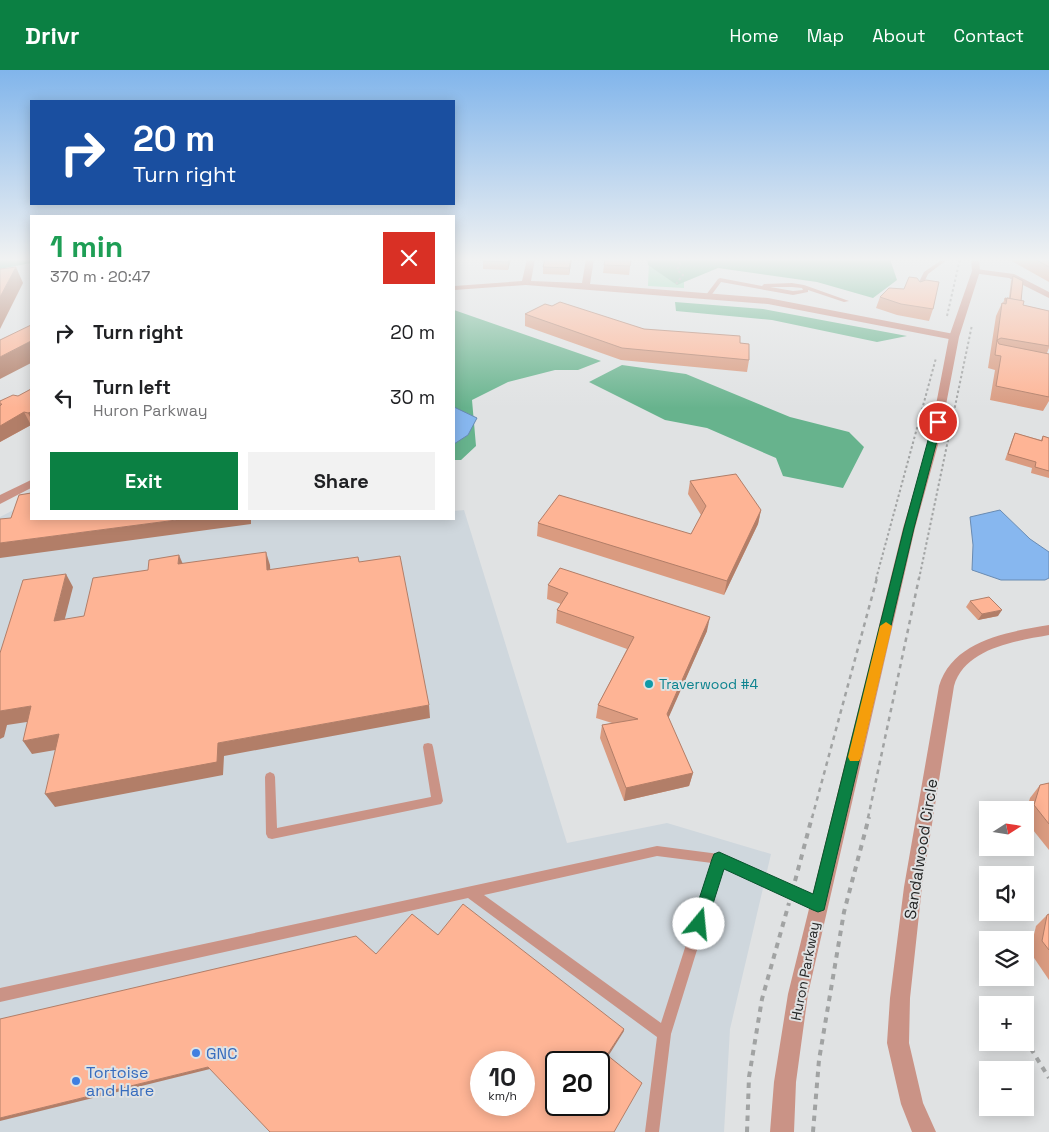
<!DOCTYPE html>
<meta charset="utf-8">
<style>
:root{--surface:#fff;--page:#f2f2f2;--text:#202124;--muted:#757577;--accent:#0b8043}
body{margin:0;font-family:"Space Grotesk",sans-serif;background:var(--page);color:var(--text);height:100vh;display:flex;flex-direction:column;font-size:19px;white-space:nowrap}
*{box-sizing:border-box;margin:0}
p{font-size:16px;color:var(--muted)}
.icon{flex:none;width:28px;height:28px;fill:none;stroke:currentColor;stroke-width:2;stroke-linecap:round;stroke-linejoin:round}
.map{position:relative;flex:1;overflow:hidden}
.sheet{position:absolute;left:30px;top:145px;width:425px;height:305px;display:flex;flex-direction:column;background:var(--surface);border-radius:0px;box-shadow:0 2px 12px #0003}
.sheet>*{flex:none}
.hud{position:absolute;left:30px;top:30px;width:425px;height:105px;border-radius:0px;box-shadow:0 2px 12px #0003;background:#1a4fa0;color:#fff;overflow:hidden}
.needle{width:32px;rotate:78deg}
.controls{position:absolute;left:979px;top:731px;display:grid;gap:10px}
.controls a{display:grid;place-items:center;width:55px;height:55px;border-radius:0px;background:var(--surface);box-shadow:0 2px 12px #0003;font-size:25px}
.speed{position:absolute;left:470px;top:981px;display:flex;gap:10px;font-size:25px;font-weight:700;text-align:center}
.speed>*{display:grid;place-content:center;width:65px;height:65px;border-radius:50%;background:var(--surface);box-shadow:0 2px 12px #0003;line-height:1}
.speed small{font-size:12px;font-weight:400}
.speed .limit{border:2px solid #111;border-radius:8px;background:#fff;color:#111}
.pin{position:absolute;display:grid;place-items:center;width:42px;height:42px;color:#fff;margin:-21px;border:2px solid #fff;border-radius:50%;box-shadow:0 1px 5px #0007}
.me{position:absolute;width:55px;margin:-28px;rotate:17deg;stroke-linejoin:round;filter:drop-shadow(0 0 4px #0008)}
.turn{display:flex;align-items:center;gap:18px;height:105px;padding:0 20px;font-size:22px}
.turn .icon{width:65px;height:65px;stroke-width:2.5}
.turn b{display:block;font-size:35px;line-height:42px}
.round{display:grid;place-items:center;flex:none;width:52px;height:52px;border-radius:0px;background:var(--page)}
.head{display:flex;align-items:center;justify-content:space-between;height:85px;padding:0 20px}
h1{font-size:30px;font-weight:700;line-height:38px;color:#1e9e55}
.button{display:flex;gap:10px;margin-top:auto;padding:10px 20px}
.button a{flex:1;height:58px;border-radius:0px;background:var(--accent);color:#fff;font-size:20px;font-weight:700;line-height:58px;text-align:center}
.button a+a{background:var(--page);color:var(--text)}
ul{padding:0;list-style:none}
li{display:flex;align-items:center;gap:15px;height:65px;padding:0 20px}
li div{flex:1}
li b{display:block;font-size:19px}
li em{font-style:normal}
header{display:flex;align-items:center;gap:30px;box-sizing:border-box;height:70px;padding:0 25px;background:var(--accent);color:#fff}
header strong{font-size:24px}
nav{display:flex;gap:28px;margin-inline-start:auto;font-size:18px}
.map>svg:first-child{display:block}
.built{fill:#cfd7dd;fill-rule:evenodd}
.green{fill:#91dab3}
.forest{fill:#67b38d}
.water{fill:#87b7ef;stroke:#698bb2}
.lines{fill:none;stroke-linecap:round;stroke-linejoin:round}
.path-far2{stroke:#a1a3a3;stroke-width:2;stroke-dasharray:2.5 2.5;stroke-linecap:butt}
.path-far1{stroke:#a1a3a3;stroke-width:2.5;stroke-dasharray:4.5 4.5;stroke-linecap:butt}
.path{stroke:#a1a3a3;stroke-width:4;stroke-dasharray:5.5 5.5;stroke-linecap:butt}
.service{fill:#ca9386;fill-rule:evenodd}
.minor{fill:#ca9386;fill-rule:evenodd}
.tertiary{fill:#ca9386;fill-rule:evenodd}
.wall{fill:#da9b80}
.shaded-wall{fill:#b27e68}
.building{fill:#feb495;stroke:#b27e68;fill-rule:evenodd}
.route{fill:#0b8043;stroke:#07532c}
.slow{fill:#f59e0b}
.culture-dot{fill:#0f9aa8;stroke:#e0e2e3;stroke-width:2}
.shop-dot{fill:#3f7fe0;stroke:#e0e2e3;stroke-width:2}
.labels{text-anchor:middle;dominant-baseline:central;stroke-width:4;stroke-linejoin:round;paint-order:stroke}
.culture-label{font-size:14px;fill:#0d838f;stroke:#e0e2e3;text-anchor:start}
.street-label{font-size:14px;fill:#232424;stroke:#e0e2e3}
.near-street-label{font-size:16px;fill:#232424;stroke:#e0e2e3}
.near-shop-label{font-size:16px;fill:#366cbe;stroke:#e0e2e3;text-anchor:start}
</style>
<header>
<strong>Drivr</strong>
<nav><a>Home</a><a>Map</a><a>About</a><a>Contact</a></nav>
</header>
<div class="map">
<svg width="1049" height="1062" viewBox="0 0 1049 1062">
<rect width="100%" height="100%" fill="#e0e2e3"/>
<path class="built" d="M 31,431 L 31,449 L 454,449 L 454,441 L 464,440 L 567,773 L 667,753 L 771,784 L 730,959 L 724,1062 L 0,1062 L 0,447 ZM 481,992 L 524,992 L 524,1035 L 481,1035 ZM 556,992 L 599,992 L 599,1035 L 556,1035 Z"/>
<path class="green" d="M 649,189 L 684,189 L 684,218 L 648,216 Z"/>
<g class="forest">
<path d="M 0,189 L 31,189 L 31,193 L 0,199 Z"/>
<path d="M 647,189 L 890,189 L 897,210 L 873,228 L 817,212 L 718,198 L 677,215 L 648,195 Z"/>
<path d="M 675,232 L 763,239 L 907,266 L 877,272 L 772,250 L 676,241 Z"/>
<path d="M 454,240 L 601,291 L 578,300 L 555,300 L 508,312 L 472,330 L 476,376 L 461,390 L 454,390 Z"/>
<path d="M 622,295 L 686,304 L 790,347 L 849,362 L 864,377 L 843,418 L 783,406 L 776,388 L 707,358 L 665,350 L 589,312 Z"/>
</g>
<g class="water">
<path d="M 454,337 L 477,348 L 468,365 L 454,374 Z"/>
<path d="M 1000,440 L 1030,469 L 1049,482 L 1049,508 L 1045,510 L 1001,510 L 972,500 L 973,475 L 970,447 Z"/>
</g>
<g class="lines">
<g class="path-far2">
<path d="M 676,214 L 683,205 L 677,200 L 682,189"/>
<path d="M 947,246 L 960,189"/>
<path d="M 876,509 L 936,288"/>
<path d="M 919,509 L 972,255"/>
</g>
<g class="path-far1">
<path d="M 812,748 L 877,508"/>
<path d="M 868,748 L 919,508"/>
</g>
<g class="path">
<path d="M 795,811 L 812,747"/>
<path d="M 1025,969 L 1049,1008"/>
<path d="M 747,1062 L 749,1007 L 762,929 L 789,833"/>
<path d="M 813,1062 L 819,990 L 844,842 L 869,747"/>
</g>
<g class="service">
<path d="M 943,189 L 948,189 L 928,204 L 920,221 L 916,221 L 915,220 L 924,202 Z"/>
<path d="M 720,208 L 762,216 L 764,214 L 792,213 L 804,215 L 849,231 L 844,232 L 808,220 L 808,222 L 793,225 L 721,212 L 710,227 L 706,227 L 706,225 L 718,209 ZM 770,217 L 792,217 L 802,218 L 803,220 L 793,221 Z"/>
<path d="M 428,673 L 432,674 L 433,677 L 443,731 L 441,734 L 272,769 L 268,768 L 266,764 L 265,707 L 266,704 L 270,702 L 274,704 L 275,707 L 277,758 L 431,727 L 423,677 L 424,674 Z"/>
<path d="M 657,776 L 719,784 L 822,830 L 824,834 L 822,838 L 818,840 L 723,796 L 671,964 L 659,1062 L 645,1062 L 657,967 L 468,828 L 0,932 L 0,918 ZM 657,786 L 712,793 L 661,953 L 484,825 Z"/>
</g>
<g class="minor">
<path d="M 527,189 L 535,189 L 531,211 L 582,213 L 586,189 L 594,189 L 590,214 L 768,228 L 954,264 L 959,267 L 954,270 L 768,234 L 526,215 L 454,220 L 454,216 L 522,211 Z"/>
<path d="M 976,199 L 1014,204 L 1049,222 L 1049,228 L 1009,208 L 973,203 L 973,199 Z"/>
<path d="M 31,410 L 31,418 L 0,434 L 0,425 Z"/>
<path d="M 1049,555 L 1049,565 C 1016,571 965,578 954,616 L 922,817 L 910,928 L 909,973 L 923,1033 L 936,1062 L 912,1062 L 901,1034 L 887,973 L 890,928 L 904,817 L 939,616 C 953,570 1008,562 1049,555 Z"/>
</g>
<path class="tertiary" d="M 971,189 L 979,189 L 980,201 L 959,267 L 939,371 L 915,458 L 808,924 L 796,1012 L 794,1062 L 770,1062 L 774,1012 L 788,924 L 903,458 L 929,371 L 949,267 L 972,201 Z"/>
</g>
<g class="wall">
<path d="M 511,189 L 508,200 L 483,199 L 483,191 Z"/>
<path d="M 545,189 L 572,189 L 569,205 L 543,204 L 543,197 Z"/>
<path d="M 631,189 L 629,205 L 603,203 L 604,195 Z"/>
<path d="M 1008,189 L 1049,189 L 1049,212 Z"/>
<path d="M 1013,206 L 1023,235 L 1049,241 L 1049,278 L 1047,283 L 1049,284 L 1049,331 L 1043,341 L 990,330 L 995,300 L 988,298 L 996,246 L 1002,233 L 1003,233 L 1005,228 L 1009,228 L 1011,211 Z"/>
<path d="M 904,219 L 933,239 L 929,251 L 897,245 L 876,238 L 880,227 Z"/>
<path d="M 552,236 L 644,259 L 740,273 L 749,290 L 747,302 L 621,290 L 525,256 L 525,244 Z"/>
<path d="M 31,319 L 31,355 L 0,372 L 0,331 L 18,326 Z"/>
<path d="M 1015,363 L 1041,370 L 1043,366 L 1049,368 L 1049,408 L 1031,403 L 1032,398 L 1005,390 L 1012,370 Z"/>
<path d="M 690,411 L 761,440 L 758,454 L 724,525 L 537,466 L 538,453 L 691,464 L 701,445 L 688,424 Z"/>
<path d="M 548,515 L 707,561 L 668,648 L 693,703 L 689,716 L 624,731 L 600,668 L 602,655 L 612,653 L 596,648 L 598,635 L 627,579 L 556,553 L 557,540 L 561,534 L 547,529 Z"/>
<path d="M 970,531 L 998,546 L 978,550 L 966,537 Z"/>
<path d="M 1049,713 L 1049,780 L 1025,750 L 1025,744 L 1030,728 L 1040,715 Z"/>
<path d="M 1049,844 L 1049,910 L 1030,882 L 1036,856 L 1047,845 Z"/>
</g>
<g class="shaded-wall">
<path d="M 509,189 L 511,189 L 508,200 L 508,192 Z"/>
<path d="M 571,189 L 572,189 L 569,205 L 569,198 Z"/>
<path d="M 16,197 L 23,213 L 0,259 L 0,227 Z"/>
<path d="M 31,271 L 31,293 L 0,309 L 0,287 Z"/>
<path d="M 24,342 L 31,355 L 0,372 L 0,356 Z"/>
<path d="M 31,342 L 31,349 L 28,343 Z"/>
<path d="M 761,440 L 758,454 L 724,525 L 727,511 Z"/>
<path d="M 184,449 L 251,449 L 251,454 L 0,488 L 0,473 Z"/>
<path d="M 266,482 L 270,495 L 271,514 L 267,500 Z"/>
<path d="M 179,485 L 185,499 L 178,494 Z"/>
<path d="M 66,504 L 73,517 L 61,564 L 54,551 Z"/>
<path d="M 1002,540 L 998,546 L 978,550 L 982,544 Z"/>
<path d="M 710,547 L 707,561 L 664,658 L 667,644 Z"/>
<path d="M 429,635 L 430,648 L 224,686 L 223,705 L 55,737 L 45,724 L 218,673 Z"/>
<path d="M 31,636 L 40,650 L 7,655 L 4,667 L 0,669 L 0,641 Z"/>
<path d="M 59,664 L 67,678 L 32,684 L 23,671 Z"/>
<path d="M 693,703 L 689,716 L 624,731 L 626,718 Z"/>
<path d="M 624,959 L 624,961 L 607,988 L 607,985 Z"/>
<path d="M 208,997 L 210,999 L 0,1051 L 0,1048 Z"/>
</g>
<g class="building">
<path d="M 483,189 L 509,189 L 508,192 L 483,191 Z"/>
<path d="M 545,189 L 571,189 L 569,198 L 543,197 Z"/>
<path d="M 605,189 L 631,189 L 630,196 L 604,195 Z"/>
<path d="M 1035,189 L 1049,189 L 1049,197 Z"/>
<path d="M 16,197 L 0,227 L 0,199 Z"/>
<path d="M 1013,206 L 1023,211 L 1021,231 L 1007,228 L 1007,230 L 1005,230 L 1005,228 L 1010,229 Z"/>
<path d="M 909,207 L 917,208 L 920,212 L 926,210 L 939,212 L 933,239 L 901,234 L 880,227 L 889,218 L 904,219 Z"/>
<path d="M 1007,228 L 1024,231 L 1023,235 L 1049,241 L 1049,276 L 1001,268 L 997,270 L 999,274 L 1049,284 L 1049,327 L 996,316 L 1001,286 L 995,285 L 1002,233 L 1006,234 Z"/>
<path d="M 560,232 L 644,259 L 740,266 L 740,273 L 749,274 L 749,290 L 622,278 L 525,244 L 545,234 L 552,236 Z"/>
<path d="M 31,255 L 31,271 L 0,287 L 0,270 Z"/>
<path d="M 31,319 L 31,342 L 28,343 L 24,342 L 0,356 L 0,336 L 2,334 L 0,334 L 0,331 L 13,325 L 18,326 Z"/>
<path d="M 1015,363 L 1042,371 L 1043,366 L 1049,368 L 1049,401 L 1035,397 L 1036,392 L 1008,384 Z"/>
<path d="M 736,404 L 761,440 L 727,511 L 538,453 L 559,425 L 691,464 L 706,436 L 690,411 Z"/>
<path d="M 31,423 L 31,449 L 184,449 L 0,473 L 0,449 L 11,448 L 19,425 Z"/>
<path d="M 266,482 L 267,500 L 358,487 L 359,492 L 400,486 L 429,635 L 218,673 L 217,692 L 45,724 L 59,664 L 23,671 L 31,636 L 0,641 L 0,583 L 23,510 L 66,504 L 54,551 L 84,546 L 93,508 L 148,500 L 149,490 L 179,485 L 178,494 Z"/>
<path d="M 560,498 L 710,547 L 667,644 L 693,703 L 626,718 L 602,655 L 638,649 L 598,635 L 634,567 L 557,540 L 568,523 L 548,515 Z"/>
<path d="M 989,527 L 1002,540 L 982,544 L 970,531 Z"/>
<path d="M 1049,713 L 1049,754 L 1034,735 L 1040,715 Z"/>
<path d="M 463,834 L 624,959 L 607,985 L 642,1013 L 614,1062 L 270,1062 L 208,997 L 0,1048 L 0,949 L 356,866 L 376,884 L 412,844 L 438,865 ZM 481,992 L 524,992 L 524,1035 L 481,1035 ZM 556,992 L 599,992 L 599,1035 L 556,1035 Z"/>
<path d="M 1049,844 L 1049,880 L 1042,871 L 1047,845 Z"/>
</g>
<linearGradient id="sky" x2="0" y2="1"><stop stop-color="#81b5eb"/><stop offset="0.56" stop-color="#f1f2f2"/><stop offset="1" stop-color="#f1f2f2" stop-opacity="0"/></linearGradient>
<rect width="1049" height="338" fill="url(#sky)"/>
<path class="route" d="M 938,349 L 942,352 L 914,458 L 824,840 L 818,842 L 813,840 L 724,799 L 705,859 L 699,862 L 693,859 L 691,854 L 712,789 L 714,784 L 719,782 L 813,824 L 904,458 L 933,352 Z"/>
<path class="slow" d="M 886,552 L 892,556 L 861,687 L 859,691 L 850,691 L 848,687 L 880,556 Z"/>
<circle class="culture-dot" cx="649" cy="614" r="5"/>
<g class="shop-dot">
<circle cx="196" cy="983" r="5"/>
<circle cx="76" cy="1011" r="5"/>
</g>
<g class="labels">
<g class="culture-label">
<text x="659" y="614">Traverwood #4</text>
</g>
<g class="street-label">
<text transform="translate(805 901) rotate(-79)">Huron Parkway</text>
</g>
<g class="near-street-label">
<text transform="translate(921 779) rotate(-81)">Sandalwood Circle</text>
</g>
<g class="near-shop-label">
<text x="206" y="983">GNC</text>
<text x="86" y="1002">Tortoise<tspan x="86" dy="18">and Hare</tspan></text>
</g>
</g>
</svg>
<div class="controls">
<a><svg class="needle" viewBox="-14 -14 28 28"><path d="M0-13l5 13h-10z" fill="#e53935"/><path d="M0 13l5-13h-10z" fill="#757577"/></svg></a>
<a><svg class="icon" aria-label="sound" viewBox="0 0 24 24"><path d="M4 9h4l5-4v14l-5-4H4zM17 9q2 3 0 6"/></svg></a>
<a><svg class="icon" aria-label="layers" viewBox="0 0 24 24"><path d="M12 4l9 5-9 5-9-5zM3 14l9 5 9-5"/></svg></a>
<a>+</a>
<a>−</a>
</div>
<div class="speed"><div>10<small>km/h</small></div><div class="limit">20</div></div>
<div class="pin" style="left:938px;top:352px;background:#d93025"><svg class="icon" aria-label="arrive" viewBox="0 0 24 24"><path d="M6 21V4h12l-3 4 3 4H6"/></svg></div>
<svg class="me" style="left:699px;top:854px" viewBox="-20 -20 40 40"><circle r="19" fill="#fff"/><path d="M0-13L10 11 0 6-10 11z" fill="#0b8043"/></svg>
<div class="hud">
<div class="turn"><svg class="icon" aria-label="right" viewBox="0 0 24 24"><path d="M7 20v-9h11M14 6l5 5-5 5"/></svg><div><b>20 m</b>Turn right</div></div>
</div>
<section class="sheet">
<div class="head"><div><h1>1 min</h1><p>370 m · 20:47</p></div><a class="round" style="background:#d93025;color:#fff"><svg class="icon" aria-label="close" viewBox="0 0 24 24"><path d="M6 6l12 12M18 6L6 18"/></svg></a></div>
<ul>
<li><svg class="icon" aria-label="right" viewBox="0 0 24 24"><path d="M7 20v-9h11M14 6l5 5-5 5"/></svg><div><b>Turn right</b></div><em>20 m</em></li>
<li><svg class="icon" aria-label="left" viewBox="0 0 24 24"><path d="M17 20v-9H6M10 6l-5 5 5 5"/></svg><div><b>Turn left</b><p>Huron Parkway</p></div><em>30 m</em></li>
</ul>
<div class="button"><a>Exit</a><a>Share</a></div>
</section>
</div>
